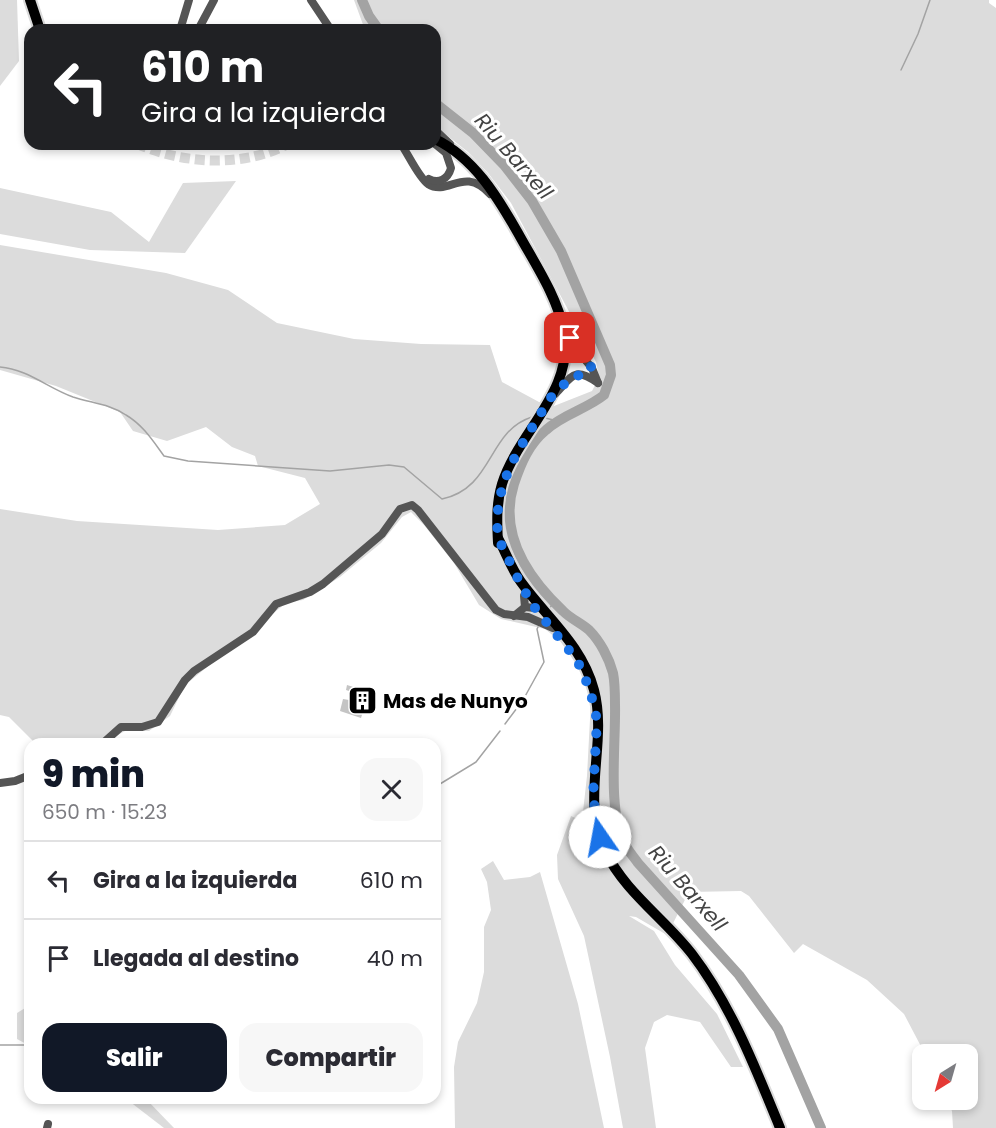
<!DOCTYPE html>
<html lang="es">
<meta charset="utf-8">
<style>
:root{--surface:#fff;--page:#f7f7f7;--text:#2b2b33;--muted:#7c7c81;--line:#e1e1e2;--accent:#111827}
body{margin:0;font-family:Poppins,sans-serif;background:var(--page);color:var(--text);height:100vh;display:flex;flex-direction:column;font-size:22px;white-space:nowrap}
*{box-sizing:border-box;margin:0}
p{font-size:20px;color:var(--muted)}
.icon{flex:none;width:33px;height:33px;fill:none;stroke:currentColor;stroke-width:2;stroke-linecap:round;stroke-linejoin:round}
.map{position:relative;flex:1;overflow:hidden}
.sheet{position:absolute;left:24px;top:738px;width:417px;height:366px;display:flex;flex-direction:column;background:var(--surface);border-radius:18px;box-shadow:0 3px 9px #0003}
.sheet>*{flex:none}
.guide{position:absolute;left:24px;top:24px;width:417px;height:126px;border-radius:18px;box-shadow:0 3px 9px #0003;background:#202124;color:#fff;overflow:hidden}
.needle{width:39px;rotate:217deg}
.fabs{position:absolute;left:912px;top:1044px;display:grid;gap:12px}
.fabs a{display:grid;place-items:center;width:66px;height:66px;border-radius:12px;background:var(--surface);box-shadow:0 3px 9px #0003;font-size:30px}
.pin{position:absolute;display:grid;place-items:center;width:51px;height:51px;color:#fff;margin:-26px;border-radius:12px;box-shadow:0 3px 9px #0006}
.me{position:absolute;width:66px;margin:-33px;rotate:348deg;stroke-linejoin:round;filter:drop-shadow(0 0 4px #0008)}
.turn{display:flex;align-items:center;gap:21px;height:126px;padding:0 18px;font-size:27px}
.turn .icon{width:78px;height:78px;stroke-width:2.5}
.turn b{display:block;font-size:42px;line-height:51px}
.round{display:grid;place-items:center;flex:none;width:63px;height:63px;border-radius:18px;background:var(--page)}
.summary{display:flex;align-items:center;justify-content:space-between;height:102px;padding:0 18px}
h1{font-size:36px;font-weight:800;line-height:45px;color:var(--accent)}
.action{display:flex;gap:12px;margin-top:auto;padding:12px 18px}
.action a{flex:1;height:69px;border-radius:18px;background:var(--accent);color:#fff;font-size:24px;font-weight:800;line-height:69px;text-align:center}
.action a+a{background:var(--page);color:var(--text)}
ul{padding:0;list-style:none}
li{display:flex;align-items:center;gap:18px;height:78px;padding:0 18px;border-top:2px solid var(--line)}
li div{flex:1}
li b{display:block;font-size:22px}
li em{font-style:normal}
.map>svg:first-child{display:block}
.green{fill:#dcdcdc}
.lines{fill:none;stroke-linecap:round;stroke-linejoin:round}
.stream{stroke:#a3a3a3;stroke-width:1.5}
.river{stroke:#a3a3a3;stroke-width:10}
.building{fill:#c4c4c4}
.major-tunnel{stroke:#d9d9d9;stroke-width:10;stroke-dasharray:10 5;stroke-linecap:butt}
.major-casing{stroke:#dbdbdb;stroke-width:14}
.minor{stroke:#555;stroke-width:8}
.major{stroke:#000;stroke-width:10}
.route{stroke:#1a73e8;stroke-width:10;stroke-dasharray:0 18}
.labels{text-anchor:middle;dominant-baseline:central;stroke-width:6;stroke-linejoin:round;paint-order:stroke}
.poi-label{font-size:20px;font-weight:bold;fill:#000;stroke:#fff;text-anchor:start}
.water-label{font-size:21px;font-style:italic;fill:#444;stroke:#fff}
</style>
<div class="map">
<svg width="996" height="1128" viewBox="0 0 996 1128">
<rect width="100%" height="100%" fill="#fff"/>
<g class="green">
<path d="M 0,0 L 17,0 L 19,61 L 0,86 Z"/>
<path d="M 354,0 L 989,0 L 989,3 L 996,8 L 996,1128 L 953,1128 L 952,1111 L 946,1100 L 968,1100 L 968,1054 L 925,1054 L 904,1014 L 867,980 L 803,944 L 794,953 L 749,896 L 741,891 L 689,892 L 667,935 L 636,917 L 629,916 L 654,931 L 675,965 L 717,1014 L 743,1067 L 731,1067 L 700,1022 L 667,1015 L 654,1022 L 645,1048 L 656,1128 L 623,1128 L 610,1057 L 584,936 L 558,879 L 557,855 L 571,816 L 582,821 L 587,776 L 591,700 L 580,669 L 560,641 L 545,629 L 501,619 L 479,605 L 454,563 L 424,525 L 411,512 L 402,517 L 381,543 L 340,577 L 303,600 L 286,603 L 185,685 L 170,716 L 149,731 L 125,731 L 102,744 L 36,744 L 9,717 L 0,715 L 0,509 L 77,521 L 218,530 L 285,525 L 320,504 L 305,478 L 258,466 L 255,456 L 232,447 L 206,427 L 167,441 L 133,431 L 120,412 L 56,386 L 0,370 L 0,245 L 166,273 L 228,290 L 277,323 L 354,339 L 421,344 L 490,345 L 502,382 L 539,402 L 554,406 L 592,391 L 599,377 L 596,362 L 511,203 L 488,173 L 468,152 L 435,126 L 435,30 L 365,30 Z"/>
<path d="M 236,181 L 185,253 L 90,250 L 0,234 L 0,188 L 111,212 L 149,242 L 183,183 Z"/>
<path d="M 493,861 L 504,880 L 530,877 L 540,872 L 578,1004 L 604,1128 L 455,1128 L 454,1067 L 458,1042 L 477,1003 L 484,972 L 484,927 L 491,910 L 487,882 L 481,869 Z"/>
<path d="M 30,1005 L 30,1046 L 17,1039 L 17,1013 Z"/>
<path d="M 125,1098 L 145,1098 L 174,1128 L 164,1128 Z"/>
</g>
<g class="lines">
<g class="stream">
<path d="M 901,70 L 918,34 L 930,0"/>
<path d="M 0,367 C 27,369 48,388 73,397 C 91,403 110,404 126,415 C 143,425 153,441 164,456 L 188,461 L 330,471 L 389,465 L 404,467 L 442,499 C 494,488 487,431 532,417"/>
<path d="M 545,418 L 558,421"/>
<path d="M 549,609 L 554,602"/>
<path d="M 543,619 L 543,618"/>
<path d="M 505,724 L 523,700 L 544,662 L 537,629 L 538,627"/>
<path d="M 435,787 L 476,762 L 500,731"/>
<path d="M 0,1045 L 30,1045"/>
</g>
<g class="river">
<path d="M 362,0 L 369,16 L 379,30"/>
<path d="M 435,103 L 473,133 L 504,165 L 532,201 L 561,251 L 610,365 L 611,375 L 604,395 C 587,409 563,414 546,430 C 529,444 521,463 514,484 C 498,534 528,578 563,611 C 571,619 581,623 589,630 C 600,641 609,658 613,673 C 615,683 615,695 615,705 C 616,743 607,812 625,844 C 628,851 634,857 638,863 L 739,975 L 778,1029 L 821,1128"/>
</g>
</g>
<path class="building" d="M 347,685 L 369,692 L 361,718 L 340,711 L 343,699 L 349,700 L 352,692 L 346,690 Z"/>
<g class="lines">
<path class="major-tunnel" d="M 137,144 C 184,164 242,168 288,144"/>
<defs>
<g id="major">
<path d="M 30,0 L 40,30"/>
<path d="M 435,139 C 474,158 497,196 518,233 C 535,264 557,296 564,331 C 575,391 518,432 502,484 C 496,504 497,523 498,543"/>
<path d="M 498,538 C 506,553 511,568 521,582 C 547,618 582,645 594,690 C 608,743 580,798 605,851 C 625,892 665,919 692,954 C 731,1005 756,1069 780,1128"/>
</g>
</defs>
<use href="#major" class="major-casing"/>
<g class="minor">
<path d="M 311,0 L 331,30"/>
<path d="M 180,30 L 189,0"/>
<path d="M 198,30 L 214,0"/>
<path d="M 435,130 L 450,144"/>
<path d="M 401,144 C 408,154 419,178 428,184 C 449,197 463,165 490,194"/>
<path d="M 429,179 C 439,184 448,179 451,168 L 446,153 L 435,144"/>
<path d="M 566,327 L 571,343 L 592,368 L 598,383"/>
<path d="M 555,394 C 572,378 572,365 598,383"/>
<path d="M 524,596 L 525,607"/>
<path d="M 514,616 L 525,607 L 535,608"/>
<path d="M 102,744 L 121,727 L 142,727 L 158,722 L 185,680 L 194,671 L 253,632 L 276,604 L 310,592 L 323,584 L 382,534 L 400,509 L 412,505 L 418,510 L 496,610 L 504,614 L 528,617 L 553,628"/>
<path d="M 0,783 L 15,781 L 30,775"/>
<path d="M 47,1128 L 48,1124"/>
</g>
<use href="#major" class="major"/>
</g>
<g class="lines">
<path class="route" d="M 570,338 L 575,349 L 592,368 L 588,373 L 569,378 L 558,392 L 550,398 C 523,445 492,480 498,538 L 524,591 L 535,604 L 535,608 L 577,660 L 590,690 L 597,720 L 593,797 L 600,837"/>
</g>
<defs>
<symbol id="building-square" viewBox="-11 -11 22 22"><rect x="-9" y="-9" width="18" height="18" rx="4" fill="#000" stroke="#fff"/><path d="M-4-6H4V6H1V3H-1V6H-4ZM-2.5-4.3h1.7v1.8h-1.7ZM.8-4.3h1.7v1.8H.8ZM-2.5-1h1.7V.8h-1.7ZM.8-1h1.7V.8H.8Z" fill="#fff"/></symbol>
</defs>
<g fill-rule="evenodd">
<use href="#building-square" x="346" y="684" width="33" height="33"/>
</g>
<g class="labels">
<g class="poi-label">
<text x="383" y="701">Mas de Nunyo</text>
</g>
<g class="water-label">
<text transform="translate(514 156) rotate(49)">Riu Barxell</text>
<text transform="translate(688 888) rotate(49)">Riu Barxell</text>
</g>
</g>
</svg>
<div class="fabs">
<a><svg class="needle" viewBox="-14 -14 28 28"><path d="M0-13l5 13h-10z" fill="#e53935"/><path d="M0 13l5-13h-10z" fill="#7c7c81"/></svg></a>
</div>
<div class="pin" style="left:570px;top:338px;background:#d93025"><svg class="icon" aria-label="arrive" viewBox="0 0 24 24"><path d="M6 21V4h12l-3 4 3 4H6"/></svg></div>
<svg class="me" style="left:600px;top:837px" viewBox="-20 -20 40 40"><circle r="19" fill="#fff"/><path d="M0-13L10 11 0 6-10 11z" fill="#1a73e8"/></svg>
<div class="guide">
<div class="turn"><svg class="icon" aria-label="left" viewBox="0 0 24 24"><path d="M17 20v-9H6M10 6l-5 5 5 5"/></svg><div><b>610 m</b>Gira a la izquierda</div></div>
</div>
<section class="sheet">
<div class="summary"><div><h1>9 min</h1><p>650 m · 15:23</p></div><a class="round"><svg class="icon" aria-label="close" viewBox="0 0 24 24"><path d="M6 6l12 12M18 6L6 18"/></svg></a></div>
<ul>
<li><svg class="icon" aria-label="left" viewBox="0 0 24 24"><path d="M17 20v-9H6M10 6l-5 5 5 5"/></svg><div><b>Gira a la izquierda</b></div><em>610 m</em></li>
<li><svg class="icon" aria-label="arrive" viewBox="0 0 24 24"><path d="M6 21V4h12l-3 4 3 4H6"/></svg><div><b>Llegada al destino</b></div><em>40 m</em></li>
</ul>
<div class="action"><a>Salir</a><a>Compartir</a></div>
</section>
</div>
